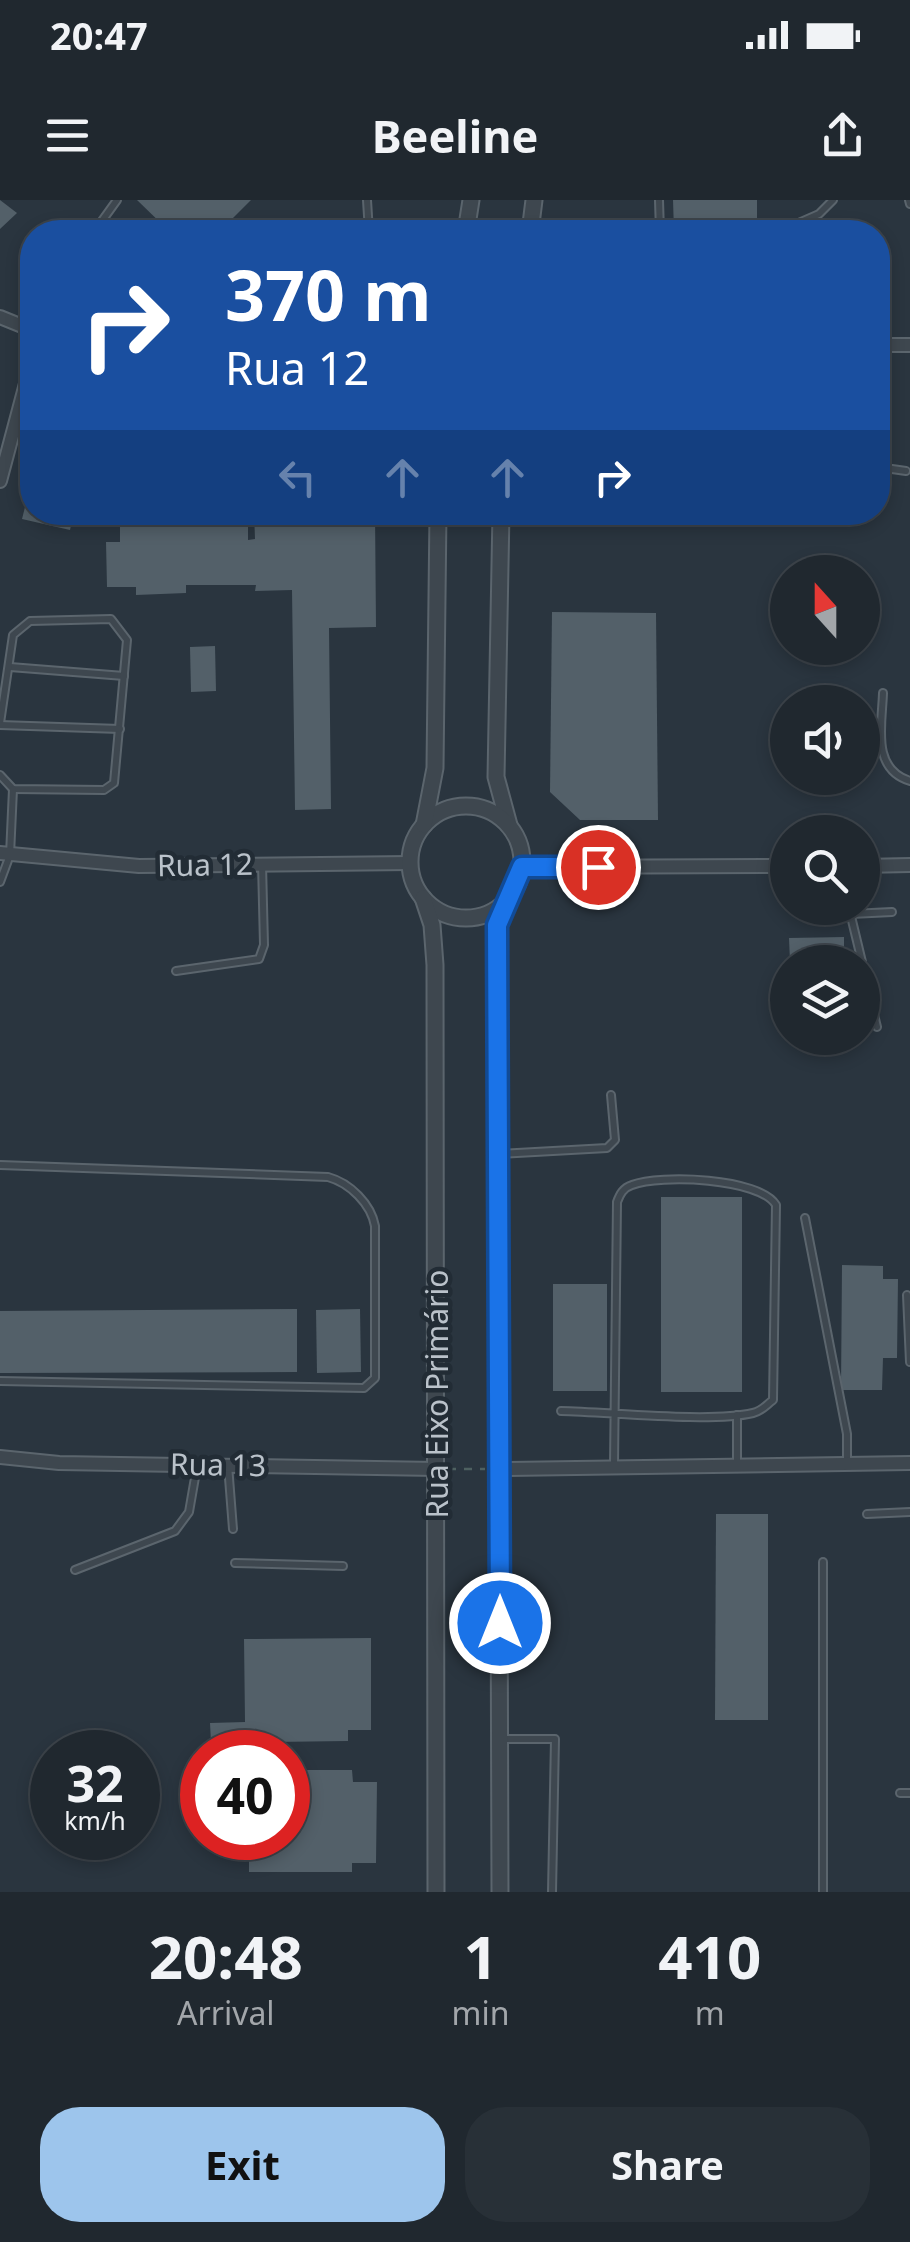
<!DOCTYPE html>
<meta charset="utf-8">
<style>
:root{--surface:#20282f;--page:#283037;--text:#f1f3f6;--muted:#a2a6aa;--line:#3d444b;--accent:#9dc5ec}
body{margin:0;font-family:"Noto Sans",sans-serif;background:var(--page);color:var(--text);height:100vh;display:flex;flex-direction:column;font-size:38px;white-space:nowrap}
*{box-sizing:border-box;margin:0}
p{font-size:32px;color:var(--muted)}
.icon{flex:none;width:55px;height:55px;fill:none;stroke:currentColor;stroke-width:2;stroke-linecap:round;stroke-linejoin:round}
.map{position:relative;height:1692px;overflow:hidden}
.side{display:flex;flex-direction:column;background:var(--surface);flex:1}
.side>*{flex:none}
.guide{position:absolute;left:20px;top:20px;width:870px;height:305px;border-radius:40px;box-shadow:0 5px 15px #0003,0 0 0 2px var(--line);background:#1a4fa0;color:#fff;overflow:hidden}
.needle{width:65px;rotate:339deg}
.fabs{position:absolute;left:770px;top:355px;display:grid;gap:20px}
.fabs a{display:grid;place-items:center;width:110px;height:110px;border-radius:50%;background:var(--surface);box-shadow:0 5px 15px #0003,0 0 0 2px var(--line);font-size:50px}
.speed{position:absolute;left:30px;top:1530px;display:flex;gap:20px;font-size:50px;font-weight:700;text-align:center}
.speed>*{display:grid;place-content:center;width:130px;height:130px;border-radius:50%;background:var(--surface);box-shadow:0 5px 15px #0003,0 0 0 2px var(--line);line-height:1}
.speed small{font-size:25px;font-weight:400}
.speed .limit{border:15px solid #d22;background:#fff;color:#111}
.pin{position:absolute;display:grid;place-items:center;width:85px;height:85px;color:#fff;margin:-42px;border:5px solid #fff;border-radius:50%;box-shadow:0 2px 10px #0007}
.me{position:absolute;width:110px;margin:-55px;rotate:0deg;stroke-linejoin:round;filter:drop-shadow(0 0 8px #0008)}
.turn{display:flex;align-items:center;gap:35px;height:210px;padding:0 40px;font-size:45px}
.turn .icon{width:130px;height:130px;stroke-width:2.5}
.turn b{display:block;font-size:70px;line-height:85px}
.lanes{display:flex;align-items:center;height:95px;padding:0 40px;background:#0003;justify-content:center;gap:50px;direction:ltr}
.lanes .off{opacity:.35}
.eta{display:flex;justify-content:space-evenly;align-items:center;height:170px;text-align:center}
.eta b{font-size:60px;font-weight:700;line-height:70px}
.cta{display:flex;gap:20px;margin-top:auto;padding:20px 40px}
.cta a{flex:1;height:115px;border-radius:40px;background:var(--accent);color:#111;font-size:40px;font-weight:700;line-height:115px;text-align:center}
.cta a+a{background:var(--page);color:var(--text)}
.status{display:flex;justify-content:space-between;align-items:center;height:70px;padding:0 50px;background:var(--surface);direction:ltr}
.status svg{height:28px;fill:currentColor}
header{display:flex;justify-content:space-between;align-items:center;height:130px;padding:0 40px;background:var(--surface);font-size:45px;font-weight:700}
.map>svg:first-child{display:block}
.building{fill:#536069}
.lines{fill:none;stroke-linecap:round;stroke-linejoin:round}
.service-casing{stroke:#5b656d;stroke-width:10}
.minor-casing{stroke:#5b656d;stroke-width:16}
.tertiary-casing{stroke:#5b656d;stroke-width:19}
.path{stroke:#4e6060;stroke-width:2.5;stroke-dasharray:8 8;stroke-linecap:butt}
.service{stroke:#3e474f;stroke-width:6}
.minor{stroke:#3e474f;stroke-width:12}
.tertiary{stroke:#3e474f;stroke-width:15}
.route-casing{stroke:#114b97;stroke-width:25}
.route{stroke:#1a73e8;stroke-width:18}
.labels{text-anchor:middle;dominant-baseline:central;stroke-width:9;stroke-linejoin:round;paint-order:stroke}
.street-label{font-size:30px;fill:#bac2ca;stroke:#222c35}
</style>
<div class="status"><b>20:47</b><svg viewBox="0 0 49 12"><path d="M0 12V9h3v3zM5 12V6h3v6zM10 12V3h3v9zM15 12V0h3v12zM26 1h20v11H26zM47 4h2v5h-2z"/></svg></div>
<header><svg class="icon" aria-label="menu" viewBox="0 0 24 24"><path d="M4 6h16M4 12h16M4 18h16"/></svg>Beeline<svg class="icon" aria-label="share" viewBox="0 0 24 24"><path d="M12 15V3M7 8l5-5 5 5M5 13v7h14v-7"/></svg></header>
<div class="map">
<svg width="910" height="1692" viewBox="0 0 910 1692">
<rect width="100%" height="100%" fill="#2a353f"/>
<g class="building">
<path d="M 0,0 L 17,13 L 0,29 Z"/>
<path d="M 137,0 L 251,0 L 219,32 L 170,32 Z"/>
<path d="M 673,0 L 757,0 L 757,32 L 674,32 Z"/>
<path d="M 31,283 L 32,312 L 74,312 L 70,330 L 22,319 Z"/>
<path d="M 254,312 L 375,312 L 376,427 L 329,428 L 331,609 L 295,610 L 292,390 L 255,391 L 256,385 L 186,385 L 186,393 L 136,395 L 136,387 L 107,387 L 106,342 L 120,342 L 120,325 L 248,324 L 248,340 L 255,339 Z"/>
<path d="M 552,412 L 656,413 L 658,620 L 580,620 L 550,592 Z"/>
<path d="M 215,446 L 216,491 L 191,492 L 190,447 Z"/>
<path d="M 844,737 L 844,762 L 790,762 L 789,738 Z"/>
<rect x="661" y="997" width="81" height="195"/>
<path d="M 842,1065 L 883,1066 L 883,1079 L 898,1079 L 897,1158 L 883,1158 L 882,1190 L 841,1190 Z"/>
<rect x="553" y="1084" width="54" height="107"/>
<path d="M 297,1109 L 297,1172 L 0,1173 L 0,1111 Z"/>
<path d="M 360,1109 L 361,1172 L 317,1173 L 316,1110 Z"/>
<path d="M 716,1314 L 768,1314 L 768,1520 L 715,1520 Z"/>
<path d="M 371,1438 L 371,1530 L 348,1530 L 348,1541 L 211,1543 L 210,1523 L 245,1522 L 244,1439 Z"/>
<path d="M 288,1570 L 352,1570 L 353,1582 L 377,1582 L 376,1663 L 352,1663 L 352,1672 L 249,1672 L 249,1638 L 288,1638 Z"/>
</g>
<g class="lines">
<defs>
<g id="service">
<path d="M 367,0 L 369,32"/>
<path d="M 659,0 L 660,32"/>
<path d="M 909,0 L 910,4"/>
<path d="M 94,32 L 117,0"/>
<path d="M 778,32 L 819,14 L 833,0"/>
<path d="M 878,267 L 906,271"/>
<path d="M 10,467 L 124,476"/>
<path d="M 883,493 C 882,525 871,569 910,581"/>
<path d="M 0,523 L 13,435 L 30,421 L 111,419 L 127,440 L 114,583 L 104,590 L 13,589 L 0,575"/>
<path d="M 0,525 L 120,529"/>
<path d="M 0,682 L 10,655 L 13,589"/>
<path d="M 849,708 L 862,762"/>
<path d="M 851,714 L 892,712"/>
<path d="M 862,765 L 877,827"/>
<path d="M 176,771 L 259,759 L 264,745 L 262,664"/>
<path d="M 499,954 L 607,948 L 615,940 L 611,895"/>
<path d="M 0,965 L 328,977 C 350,983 371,1004 375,1026 L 375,1178 L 364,1188 L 0,1181"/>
<path d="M 805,1018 L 847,1234 L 847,1264"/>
<path d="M 907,1095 L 910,1162"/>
<path d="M 561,1211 C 611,1212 709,1223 753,1213 C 762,1211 766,1205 773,1200 L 776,1005 C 760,978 660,974 632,985 C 623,988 620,994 617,1002 L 614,1265"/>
<path d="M 737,1264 L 737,1215"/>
<path d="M 228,1265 L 233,1329"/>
<path d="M 867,1314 L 910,1312"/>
<path d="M 823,1362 L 823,1692"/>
<path d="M 235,1363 L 343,1366"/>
<path d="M 75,1370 L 175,1331 L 189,1312 L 197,1266"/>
<path d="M 500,1539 L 555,1539 L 552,1692"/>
<path d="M 900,1593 L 910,1593"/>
</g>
<g id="minor">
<path d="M 0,117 L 32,130"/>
<path d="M 878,145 L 910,145"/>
<path d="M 0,281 L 32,161"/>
<path d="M 0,653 L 139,666 L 410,663"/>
<path d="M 862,666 L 910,665"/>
<path d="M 522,667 L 788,666"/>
<path d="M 0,1257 L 59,1263 L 437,1269"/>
<path d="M 500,1269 L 910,1263"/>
</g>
<g id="tertiary">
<path d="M 466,32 L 471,0"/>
<path d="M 530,32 L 534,0"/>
<path d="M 501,312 L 496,577 L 509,625"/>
<circle cx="466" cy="662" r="56"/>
<path d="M 424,625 L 435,568 L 438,312"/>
<path d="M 423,698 L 432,725 L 435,765 L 436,1692"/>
<path d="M 500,1692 L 497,725 L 503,705"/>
</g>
</defs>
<use href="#service" class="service-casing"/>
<use href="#minor" class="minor-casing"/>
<use href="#tertiary" class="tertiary-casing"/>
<path class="path" d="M 448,1269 L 485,1269"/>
<use href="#service" class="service"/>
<use href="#minor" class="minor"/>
<use href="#tertiary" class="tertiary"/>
</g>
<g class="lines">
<defs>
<path id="route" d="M 500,1423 L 497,725 L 522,667 L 598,667"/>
</defs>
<use href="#route" class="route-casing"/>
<use href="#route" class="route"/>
</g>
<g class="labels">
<g class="street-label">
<text transform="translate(205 664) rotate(-1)">Rua 12</text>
<text transform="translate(436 1194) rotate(-90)">Rua Eixo Primário</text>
<text transform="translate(218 1264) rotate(1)">Rua 13</text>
</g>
</g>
</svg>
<div class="fabs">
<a><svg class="needle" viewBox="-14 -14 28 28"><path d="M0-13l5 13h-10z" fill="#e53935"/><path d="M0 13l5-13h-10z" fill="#a2a6aa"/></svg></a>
<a><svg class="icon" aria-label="sound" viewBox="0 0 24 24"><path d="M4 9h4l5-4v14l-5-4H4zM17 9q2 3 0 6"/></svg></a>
<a><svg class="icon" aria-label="search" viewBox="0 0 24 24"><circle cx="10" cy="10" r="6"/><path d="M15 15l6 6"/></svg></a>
<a><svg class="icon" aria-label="layers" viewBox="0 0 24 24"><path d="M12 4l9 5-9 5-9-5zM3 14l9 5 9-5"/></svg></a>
</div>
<div class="speed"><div>32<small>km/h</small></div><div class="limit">40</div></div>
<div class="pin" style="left:598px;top:667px;background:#d93025"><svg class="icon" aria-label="arrive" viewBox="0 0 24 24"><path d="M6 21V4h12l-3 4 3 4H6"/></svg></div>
<svg class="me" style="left:500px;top:1423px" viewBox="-20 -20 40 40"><circle r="17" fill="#1a73e8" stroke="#fff" stroke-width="3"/><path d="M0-11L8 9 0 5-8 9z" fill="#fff"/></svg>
<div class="guide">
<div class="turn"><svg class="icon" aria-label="right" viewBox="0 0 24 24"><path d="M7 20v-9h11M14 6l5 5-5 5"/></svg><div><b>370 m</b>Rua 12</div></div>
<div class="lanes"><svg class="icon off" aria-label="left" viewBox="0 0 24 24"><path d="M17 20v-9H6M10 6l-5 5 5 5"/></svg><svg class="icon off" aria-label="ahead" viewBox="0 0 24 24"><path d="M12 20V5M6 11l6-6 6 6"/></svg><svg class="icon off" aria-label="ahead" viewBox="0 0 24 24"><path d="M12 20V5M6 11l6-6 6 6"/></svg><svg class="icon" aria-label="right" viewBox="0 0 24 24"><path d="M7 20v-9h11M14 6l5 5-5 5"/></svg></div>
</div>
</div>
<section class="side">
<div class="eta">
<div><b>20:48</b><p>Arrival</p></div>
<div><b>1</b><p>min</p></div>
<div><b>410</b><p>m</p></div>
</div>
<div class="cta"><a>Exit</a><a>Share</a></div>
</section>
